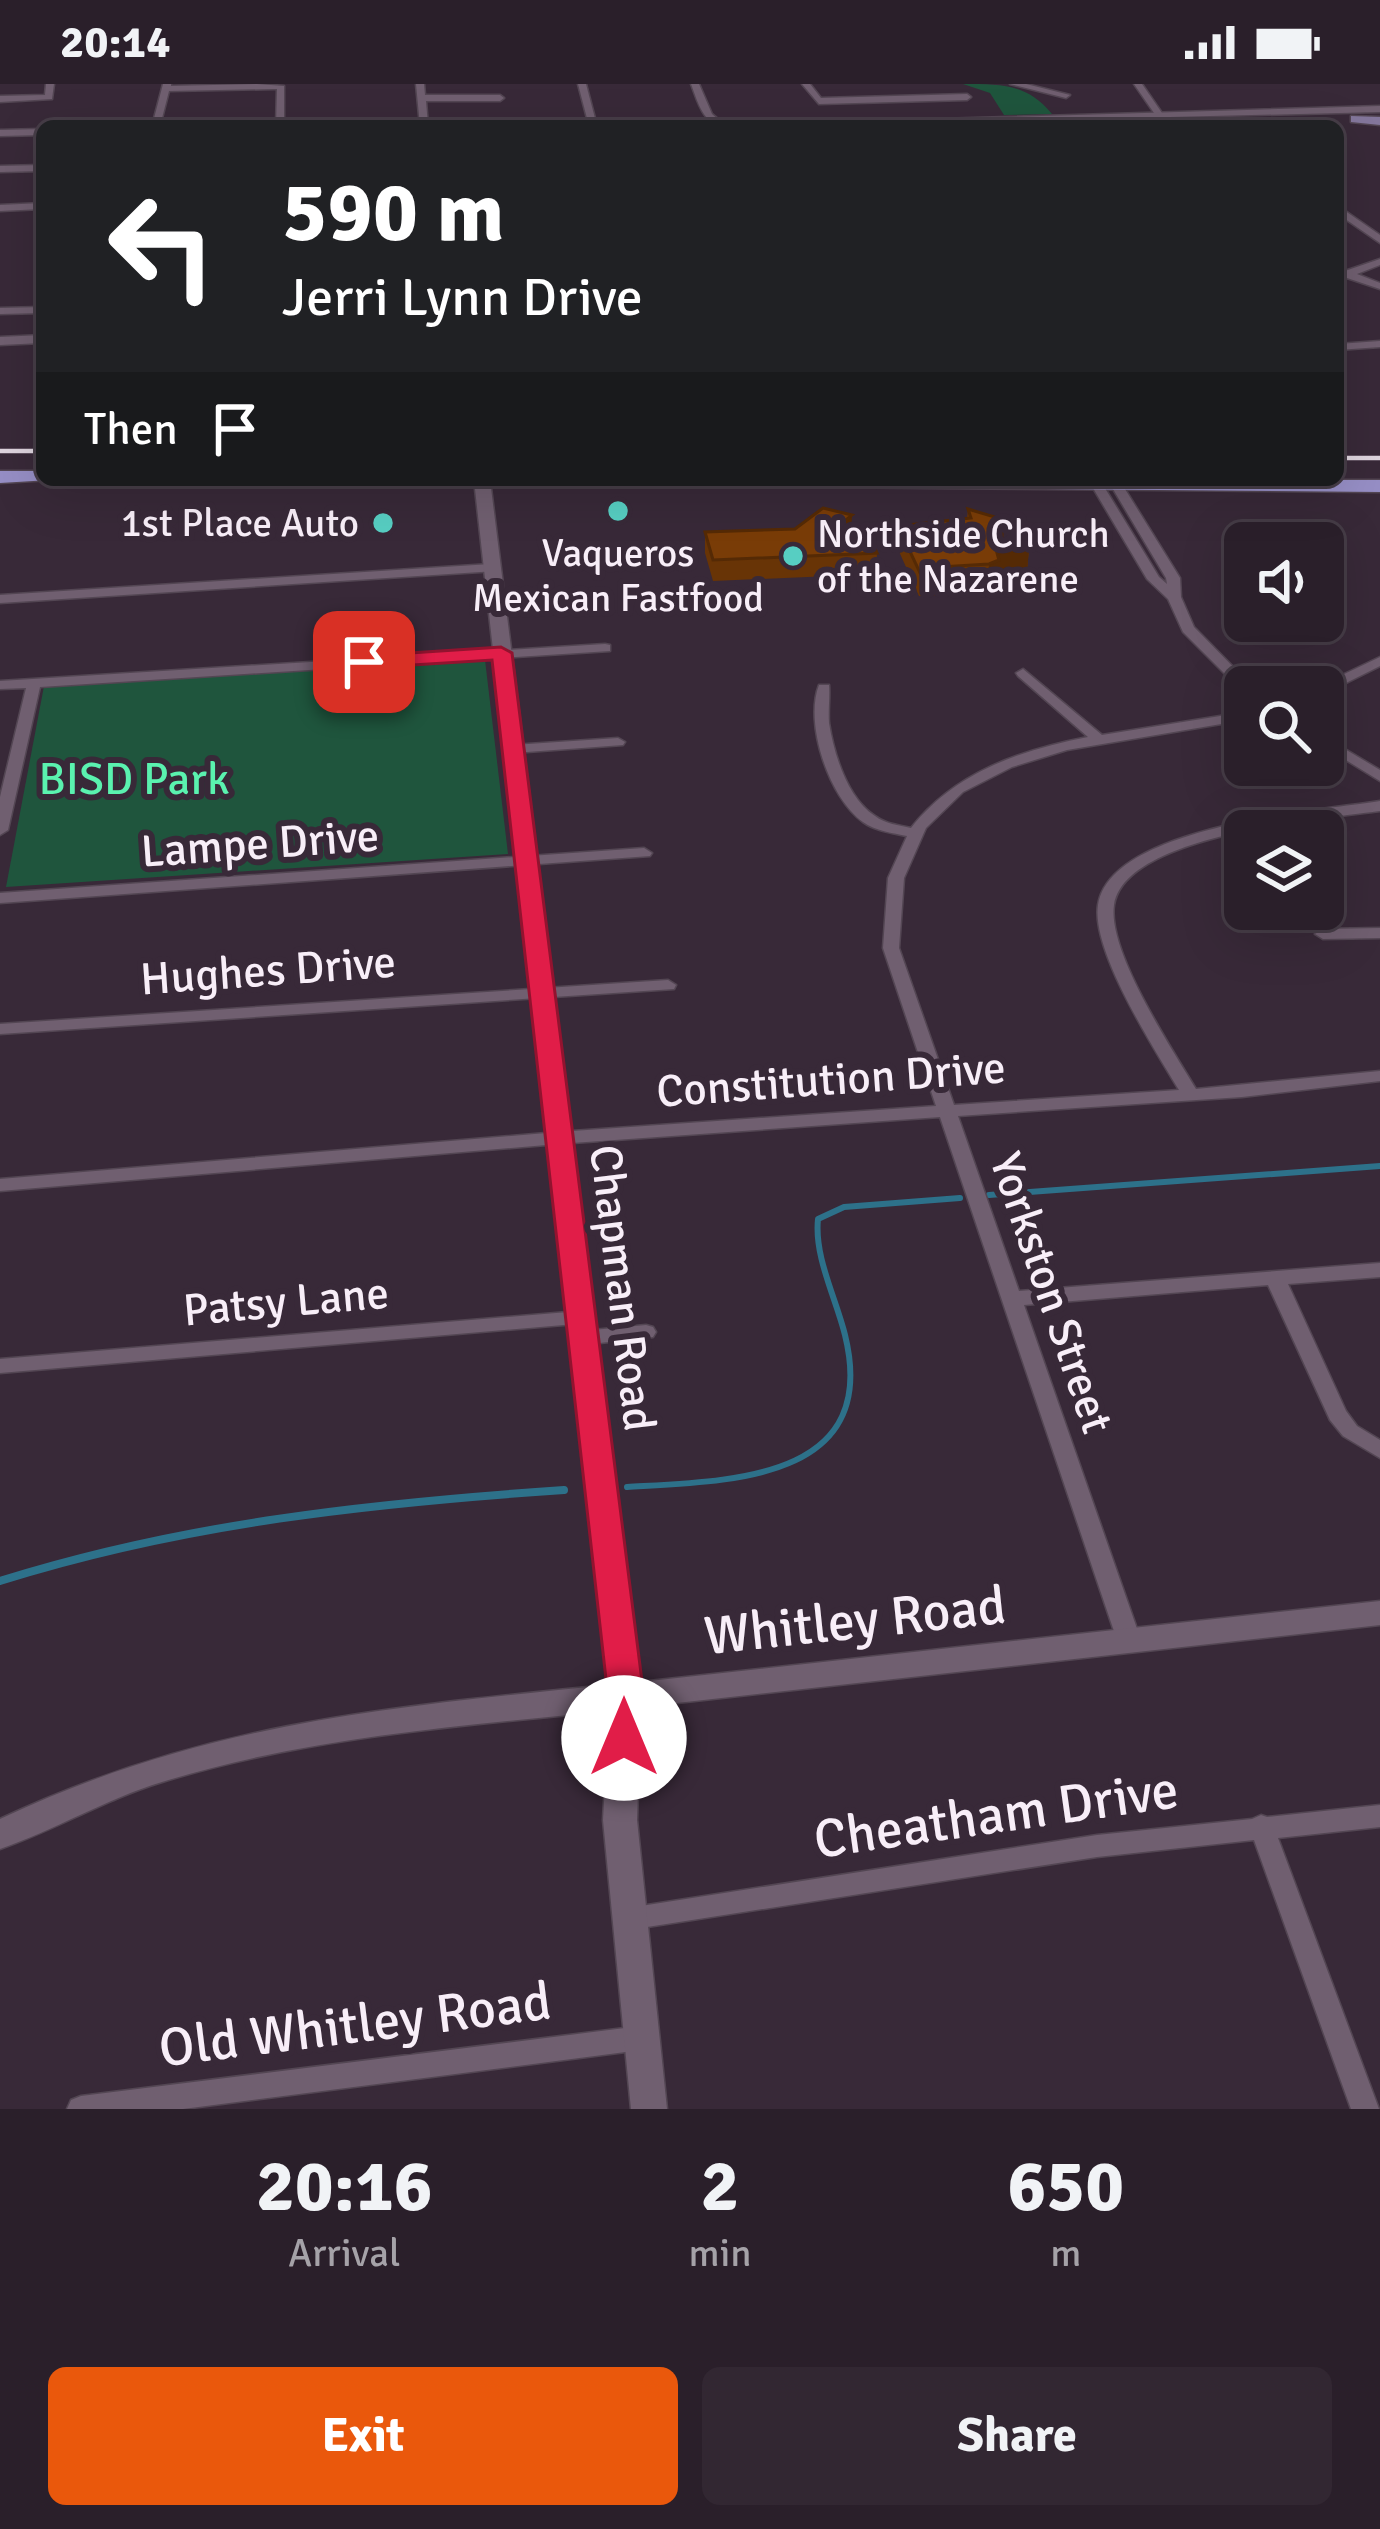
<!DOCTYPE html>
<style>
:root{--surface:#2a1f2a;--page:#322732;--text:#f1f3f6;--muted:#a5a2a8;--line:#463d47;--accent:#ea580c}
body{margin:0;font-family:Signika,sans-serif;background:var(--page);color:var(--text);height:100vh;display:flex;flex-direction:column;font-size:45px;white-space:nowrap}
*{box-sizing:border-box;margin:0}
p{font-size:39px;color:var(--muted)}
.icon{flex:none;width:66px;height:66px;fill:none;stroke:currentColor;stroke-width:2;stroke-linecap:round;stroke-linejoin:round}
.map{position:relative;height:2025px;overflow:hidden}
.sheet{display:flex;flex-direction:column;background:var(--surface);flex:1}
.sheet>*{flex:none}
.top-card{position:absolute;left:36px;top:36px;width:1308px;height:366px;border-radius:18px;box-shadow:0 12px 48px #0002,0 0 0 3px var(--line);background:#202124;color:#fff;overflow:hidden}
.tools{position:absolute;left:1224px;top:438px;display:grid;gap:24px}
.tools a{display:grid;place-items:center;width:120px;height:120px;border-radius:18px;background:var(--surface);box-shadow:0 12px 48px #0002,0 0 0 3px var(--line);font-size:60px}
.pin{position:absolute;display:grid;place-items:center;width:102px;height:102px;color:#fff;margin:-51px;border-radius:24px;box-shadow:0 6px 18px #0006}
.me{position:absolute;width:132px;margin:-66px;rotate:0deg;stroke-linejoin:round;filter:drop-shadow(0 0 9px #0008)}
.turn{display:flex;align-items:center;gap:42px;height:252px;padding:0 48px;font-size:54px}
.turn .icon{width:156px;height:156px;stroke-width:2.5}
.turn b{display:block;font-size:84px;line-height:102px}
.then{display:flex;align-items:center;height:114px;padding:0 48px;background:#0003;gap:24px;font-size:45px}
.eta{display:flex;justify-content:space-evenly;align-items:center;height:204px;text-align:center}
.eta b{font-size:72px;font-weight:700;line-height:84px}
.primary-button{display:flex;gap:24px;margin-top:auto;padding:24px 48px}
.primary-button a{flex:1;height:138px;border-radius:18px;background:var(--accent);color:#fff;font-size:48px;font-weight:700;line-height:138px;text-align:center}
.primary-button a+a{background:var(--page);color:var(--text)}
.status{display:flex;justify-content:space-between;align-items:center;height:84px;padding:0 60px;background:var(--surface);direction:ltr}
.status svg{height:33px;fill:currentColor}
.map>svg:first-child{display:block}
.green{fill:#1f553d}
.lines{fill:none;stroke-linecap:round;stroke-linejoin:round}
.stream-far1{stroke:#2d718a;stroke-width:6}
.stream{stroke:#2d718a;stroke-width:8}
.minor-casing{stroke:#534653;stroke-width:3}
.tertiary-casing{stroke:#534653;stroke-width:3}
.secondary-casing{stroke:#534653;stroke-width:3}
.primary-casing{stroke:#534653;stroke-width:3}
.minor{fill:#705f70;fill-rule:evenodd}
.tertiary{fill:#705f70;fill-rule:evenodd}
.secondary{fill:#83769b;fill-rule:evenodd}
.primary{fill:#968ec5;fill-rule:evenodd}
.rail{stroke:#ded4de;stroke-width:4.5}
.wall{fill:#683406}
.shaded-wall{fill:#552a05}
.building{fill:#793c07;stroke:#552a05;stroke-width:3}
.route{fill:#e11d48;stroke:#92132f;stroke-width:3}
.poi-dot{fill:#57cec2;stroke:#382938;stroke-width:4.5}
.labels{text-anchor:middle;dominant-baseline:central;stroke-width:12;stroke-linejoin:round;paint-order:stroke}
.far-poi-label{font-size:39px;fill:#f8eef8;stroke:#382938;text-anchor:end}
.park-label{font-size:45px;fill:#5af2af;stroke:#382938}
.street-label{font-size:45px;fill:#f8eef8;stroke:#382938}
.near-street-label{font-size:54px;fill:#f8eef8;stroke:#382938}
</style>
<div class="status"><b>20:14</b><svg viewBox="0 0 49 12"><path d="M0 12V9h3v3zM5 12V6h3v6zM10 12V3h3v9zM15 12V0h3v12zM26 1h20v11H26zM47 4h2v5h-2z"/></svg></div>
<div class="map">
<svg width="1380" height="2025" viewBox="0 0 1380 2025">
<rect width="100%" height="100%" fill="#382938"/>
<g class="green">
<path d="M 963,0 C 1003,0 1027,0 1052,30 L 1004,31 L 990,9 Z"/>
<path d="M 485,576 L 508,770 L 6,803 L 44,602 Z"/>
</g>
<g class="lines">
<g class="stream-far1">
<path d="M 989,1111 L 1380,1082"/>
<path d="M 627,1403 C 730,1397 881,1397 845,1251 C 836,1214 814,1173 818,1135 L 844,1123 L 960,1114"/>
<path d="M 535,1408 L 564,1406"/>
</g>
<path class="stream" d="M 0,1497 C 185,1439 372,1419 564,1406"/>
<defs>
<g id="minor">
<path d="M 46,0 L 54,0 L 52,15 L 0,18 L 0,12 L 45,11 Z"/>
<path d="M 163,0 L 171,0 L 171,2 L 257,0 L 284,2 L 284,42 L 276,42 L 277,5 L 274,5 L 169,7 L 160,42 L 152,42 Z"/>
<path d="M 416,0 L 424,0 L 425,11 L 500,11 L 504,14 L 500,17 L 426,17 L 428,42 L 420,42 Z"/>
<path d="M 578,0 L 586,0 L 597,42 L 589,42 Z"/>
<path d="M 691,0 L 699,0 L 712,30 L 726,42 C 703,42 698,18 691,0 Z"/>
<path d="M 802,0 L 810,0 L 821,14 L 967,10 L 971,13 L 967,16 L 819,20 Z"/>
<path d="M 1010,0 L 1026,0 L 1070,11 L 1066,14 Z"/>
<path d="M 1134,0 L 1142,0 L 1171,42 L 1163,42 Z"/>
<path d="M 42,45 L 42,51 L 0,52 L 0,46 Z"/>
<path d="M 42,81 L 42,87 L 0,88 L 0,82 Z"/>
<path d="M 42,119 L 42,125 L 0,127 L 0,121 Z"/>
<path d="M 1338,122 L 1380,151 L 1380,159 L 1338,130 Z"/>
<path d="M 1380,175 L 1380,181 L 1357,190 L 1380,199 L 1380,205 L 1347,194 L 1338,197 L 1338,190 L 1342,188 Z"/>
<path d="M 42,223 L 42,229 L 0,230 L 0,224 Z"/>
<path d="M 1380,257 L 1380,263 L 1338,266 L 1338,260 Z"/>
<path d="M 1092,396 L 1100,396 L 1159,493 L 1167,500 L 1166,494 L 1110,400 L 1120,397 L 1180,494 L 1181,513 L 1194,543 L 1253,603 L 1241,606 L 1183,548 L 1168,515 L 1147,495 L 1090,399 Z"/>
<path d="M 491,480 L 497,484 L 496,487 L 0,519 L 0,511 Z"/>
<path d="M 605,560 L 610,561 L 610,567 L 40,603 L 8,746 L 0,751 L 0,713 L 26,604 L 0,605 L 0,597 Z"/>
<path d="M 1380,573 L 1380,582 L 1328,608 L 1323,609 L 1323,603 L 1317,603 Z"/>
<path d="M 1023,585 L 1102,651 L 1245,628 L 1245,636 L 1067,666 L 1012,683 L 963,708 L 926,744 L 904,794 L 899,864 L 954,1021 L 1179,1006 C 1155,966 1091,867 1098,821 C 1110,742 1316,727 1380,717 L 1380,727 C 1323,735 1125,750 1114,821 C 1107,867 1172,965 1196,1005 L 1380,987 L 1380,997 L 1242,1013 L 958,1032 L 1019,1207 L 1380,1179 L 1380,1193 L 1288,1200 L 1346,1327 L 1357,1342 L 1380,1356 L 1380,1374 L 1343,1352 L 1330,1336 L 1268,1201 L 1024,1221 L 1142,1559 L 1138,1566 L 1130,1568 L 1122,1566 L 1118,1559 L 940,1033 L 558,1060 L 0,1107 L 0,1095 L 558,1048 L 936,1022 L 883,864 L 888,794 L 907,752 C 893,749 875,747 863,738 C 829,714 804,639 819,601 L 829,601 C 830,613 828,626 829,639 C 834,670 847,714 875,732 C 885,740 899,741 911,744 C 955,688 1021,666 1088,653 L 1018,592 L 1016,589 Z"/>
<path d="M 1323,652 L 1380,686 L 1380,697 L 1323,662 Z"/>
<path d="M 618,654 L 625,658 L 623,661 L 513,669 L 506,665 L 513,661 Z"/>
<path d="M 644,764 L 652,769 L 650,772 L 0,819 L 0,809 Z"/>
<path d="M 1380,844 L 1380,854 L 1323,855 L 1315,850 L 1323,845 Z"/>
<path d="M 668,896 L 676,901 L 674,905 L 0,950 L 0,940 Z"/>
<path d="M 580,1227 L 587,1229 L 590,1234 L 587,1239 L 0,1289 L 0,1275 Z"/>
<path d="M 646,1241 L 653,1243 L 656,1248 L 653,1253 L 582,1261 L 575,1259 L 572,1254 L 575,1249 L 582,1247 Z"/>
<path d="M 1380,1721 L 1380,1743 L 1278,1754 L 1379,2025 L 1351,2025 L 1254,1756 L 1097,1773 L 628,1846 L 619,1843 L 615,1835 L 619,1827 L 628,1824 L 1097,1751 L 1252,1735 L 1261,1731 L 1267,1733 Z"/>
<path d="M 641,1942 L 651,1945 L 654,1954 L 651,1963 L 641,1966 L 183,2025 L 67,2025 L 71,2016 L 81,2012 Z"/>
</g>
<g id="tertiary">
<path d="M 1380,22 L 1380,28 L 795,42 L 801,39 Z"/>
<path d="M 42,251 L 42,259 L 0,261 L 0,253 Z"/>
<path d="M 474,396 L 490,396 L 640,1598 L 1380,1517 L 1380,1541 L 641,1623 L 637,1736 L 667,2025 L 631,2025 L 603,1736 L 609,1627 C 460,1642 307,1653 162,1698 C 106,1715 55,1746 0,1765 L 0,1735 C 203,1639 389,1623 609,1601 Z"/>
</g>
<path id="secondary" d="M 1351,32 L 1380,33 L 1380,41 L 1351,38 Z"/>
<g id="primary">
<path d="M 0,387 L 42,387 L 42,396 L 50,396 L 0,399 Z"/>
<path d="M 682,396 L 1380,396 L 1380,408 L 692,402 Z"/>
</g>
</defs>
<use href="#minor" class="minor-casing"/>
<use href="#tertiary" class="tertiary-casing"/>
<use href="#secondary" class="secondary-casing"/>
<use href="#primary" class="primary-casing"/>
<use href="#minor" class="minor"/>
<use href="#tertiary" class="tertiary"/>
<use href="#secondary" class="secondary"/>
<use href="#primary" class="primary"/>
<g class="rail">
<path d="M 0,367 L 42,367"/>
<path d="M 1338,374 L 1380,374"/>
</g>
</g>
<g class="wall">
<path d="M 968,425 L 1003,458 L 1029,465 L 1027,487 L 998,490 L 997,497 L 988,501 L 940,504 L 940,511 L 919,512 L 897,463 L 898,442 L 967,434 Z"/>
<path d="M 851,445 L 877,469 L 876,490 L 713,497 L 705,469 L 705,448 Z"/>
</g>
<g class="shaded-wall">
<path d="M 852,431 L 851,452 L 834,446 Z"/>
<path d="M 1005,436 L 1002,466 L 990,454 L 996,443 Z"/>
<path d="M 1029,465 L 1027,487 L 998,490 L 997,497 L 988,501 L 989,480 L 997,469 Z"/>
</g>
<g class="building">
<path d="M 823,424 L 852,431 L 834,446 L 866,444 L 877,469 L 713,476 L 705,448 L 795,445 Z"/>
<path d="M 968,425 L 1005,436 L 996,443 L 1004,445 L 990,454 L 1029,465 L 997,469 L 999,476 L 989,480 L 938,483 L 941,490 L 921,491 L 898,442 L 971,434 Z"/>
</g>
<path class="route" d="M 501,563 L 512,569 L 644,1613 L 642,1654 L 637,1665 L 624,1669 L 611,1665 L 606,1654 L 608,1613 L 492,576 L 364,584 L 354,578 L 364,572 Z"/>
<g class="poi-dot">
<circle cx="618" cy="427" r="12"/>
<circle cx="383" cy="439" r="12"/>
<circle cx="793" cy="472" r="12"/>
</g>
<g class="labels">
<g class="far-poi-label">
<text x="359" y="439">1st Place Auto</text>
<text x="817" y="450" text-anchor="start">Northside Church<tspan x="817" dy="45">of the Nazarene</tspan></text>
<text x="618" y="469" text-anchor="middle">Vaqueros<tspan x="618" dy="45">Mexican Fastfood</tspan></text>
</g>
<g class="park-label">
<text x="134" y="695">BISD Park</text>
</g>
<g class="street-label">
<text transform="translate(260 760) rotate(-4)">Lampe Drive</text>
<text transform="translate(268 887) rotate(-4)">Hughes Drive</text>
<text transform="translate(831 996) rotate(-4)">Constitution Drive</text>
<text transform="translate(622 1204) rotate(83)">Chapman Road</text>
<text transform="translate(1051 1209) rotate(71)">Yorkston Street</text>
<text transform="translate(286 1218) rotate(-5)">Patsy Lane</text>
</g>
<g class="near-street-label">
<text transform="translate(855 1537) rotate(-6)">Whitley Road</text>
<text transform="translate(996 1731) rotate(-8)">Cheatham Drive</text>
<text transform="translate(355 1941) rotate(-7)">Old Whitley Road</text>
</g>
</g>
</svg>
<div class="tools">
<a><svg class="icon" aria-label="sound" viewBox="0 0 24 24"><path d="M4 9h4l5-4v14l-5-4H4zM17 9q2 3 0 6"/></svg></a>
<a><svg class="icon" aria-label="search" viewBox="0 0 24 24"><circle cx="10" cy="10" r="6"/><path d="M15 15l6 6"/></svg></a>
<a><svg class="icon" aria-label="layers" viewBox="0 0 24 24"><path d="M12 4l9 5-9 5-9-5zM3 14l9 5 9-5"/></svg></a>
</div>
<div class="pin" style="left:364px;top:578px;background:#d93025"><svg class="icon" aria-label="arrive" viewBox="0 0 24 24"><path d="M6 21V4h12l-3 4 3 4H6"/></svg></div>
<svg class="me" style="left:624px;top:1654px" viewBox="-20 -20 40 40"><circle r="19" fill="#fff"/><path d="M0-13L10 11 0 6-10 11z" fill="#e11d48"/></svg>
<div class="top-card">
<div class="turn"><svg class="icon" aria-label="left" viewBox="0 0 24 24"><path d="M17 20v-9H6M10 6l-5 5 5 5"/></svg><div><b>590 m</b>Jerri Lynn Drive</div></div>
<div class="then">Then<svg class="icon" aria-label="arrive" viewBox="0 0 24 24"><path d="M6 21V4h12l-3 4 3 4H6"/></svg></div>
</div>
</div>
<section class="sheet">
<div class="eta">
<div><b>20:16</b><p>Arrival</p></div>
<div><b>2</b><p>min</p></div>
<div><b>650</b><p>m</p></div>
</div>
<div class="primary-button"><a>Exit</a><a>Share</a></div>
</section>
